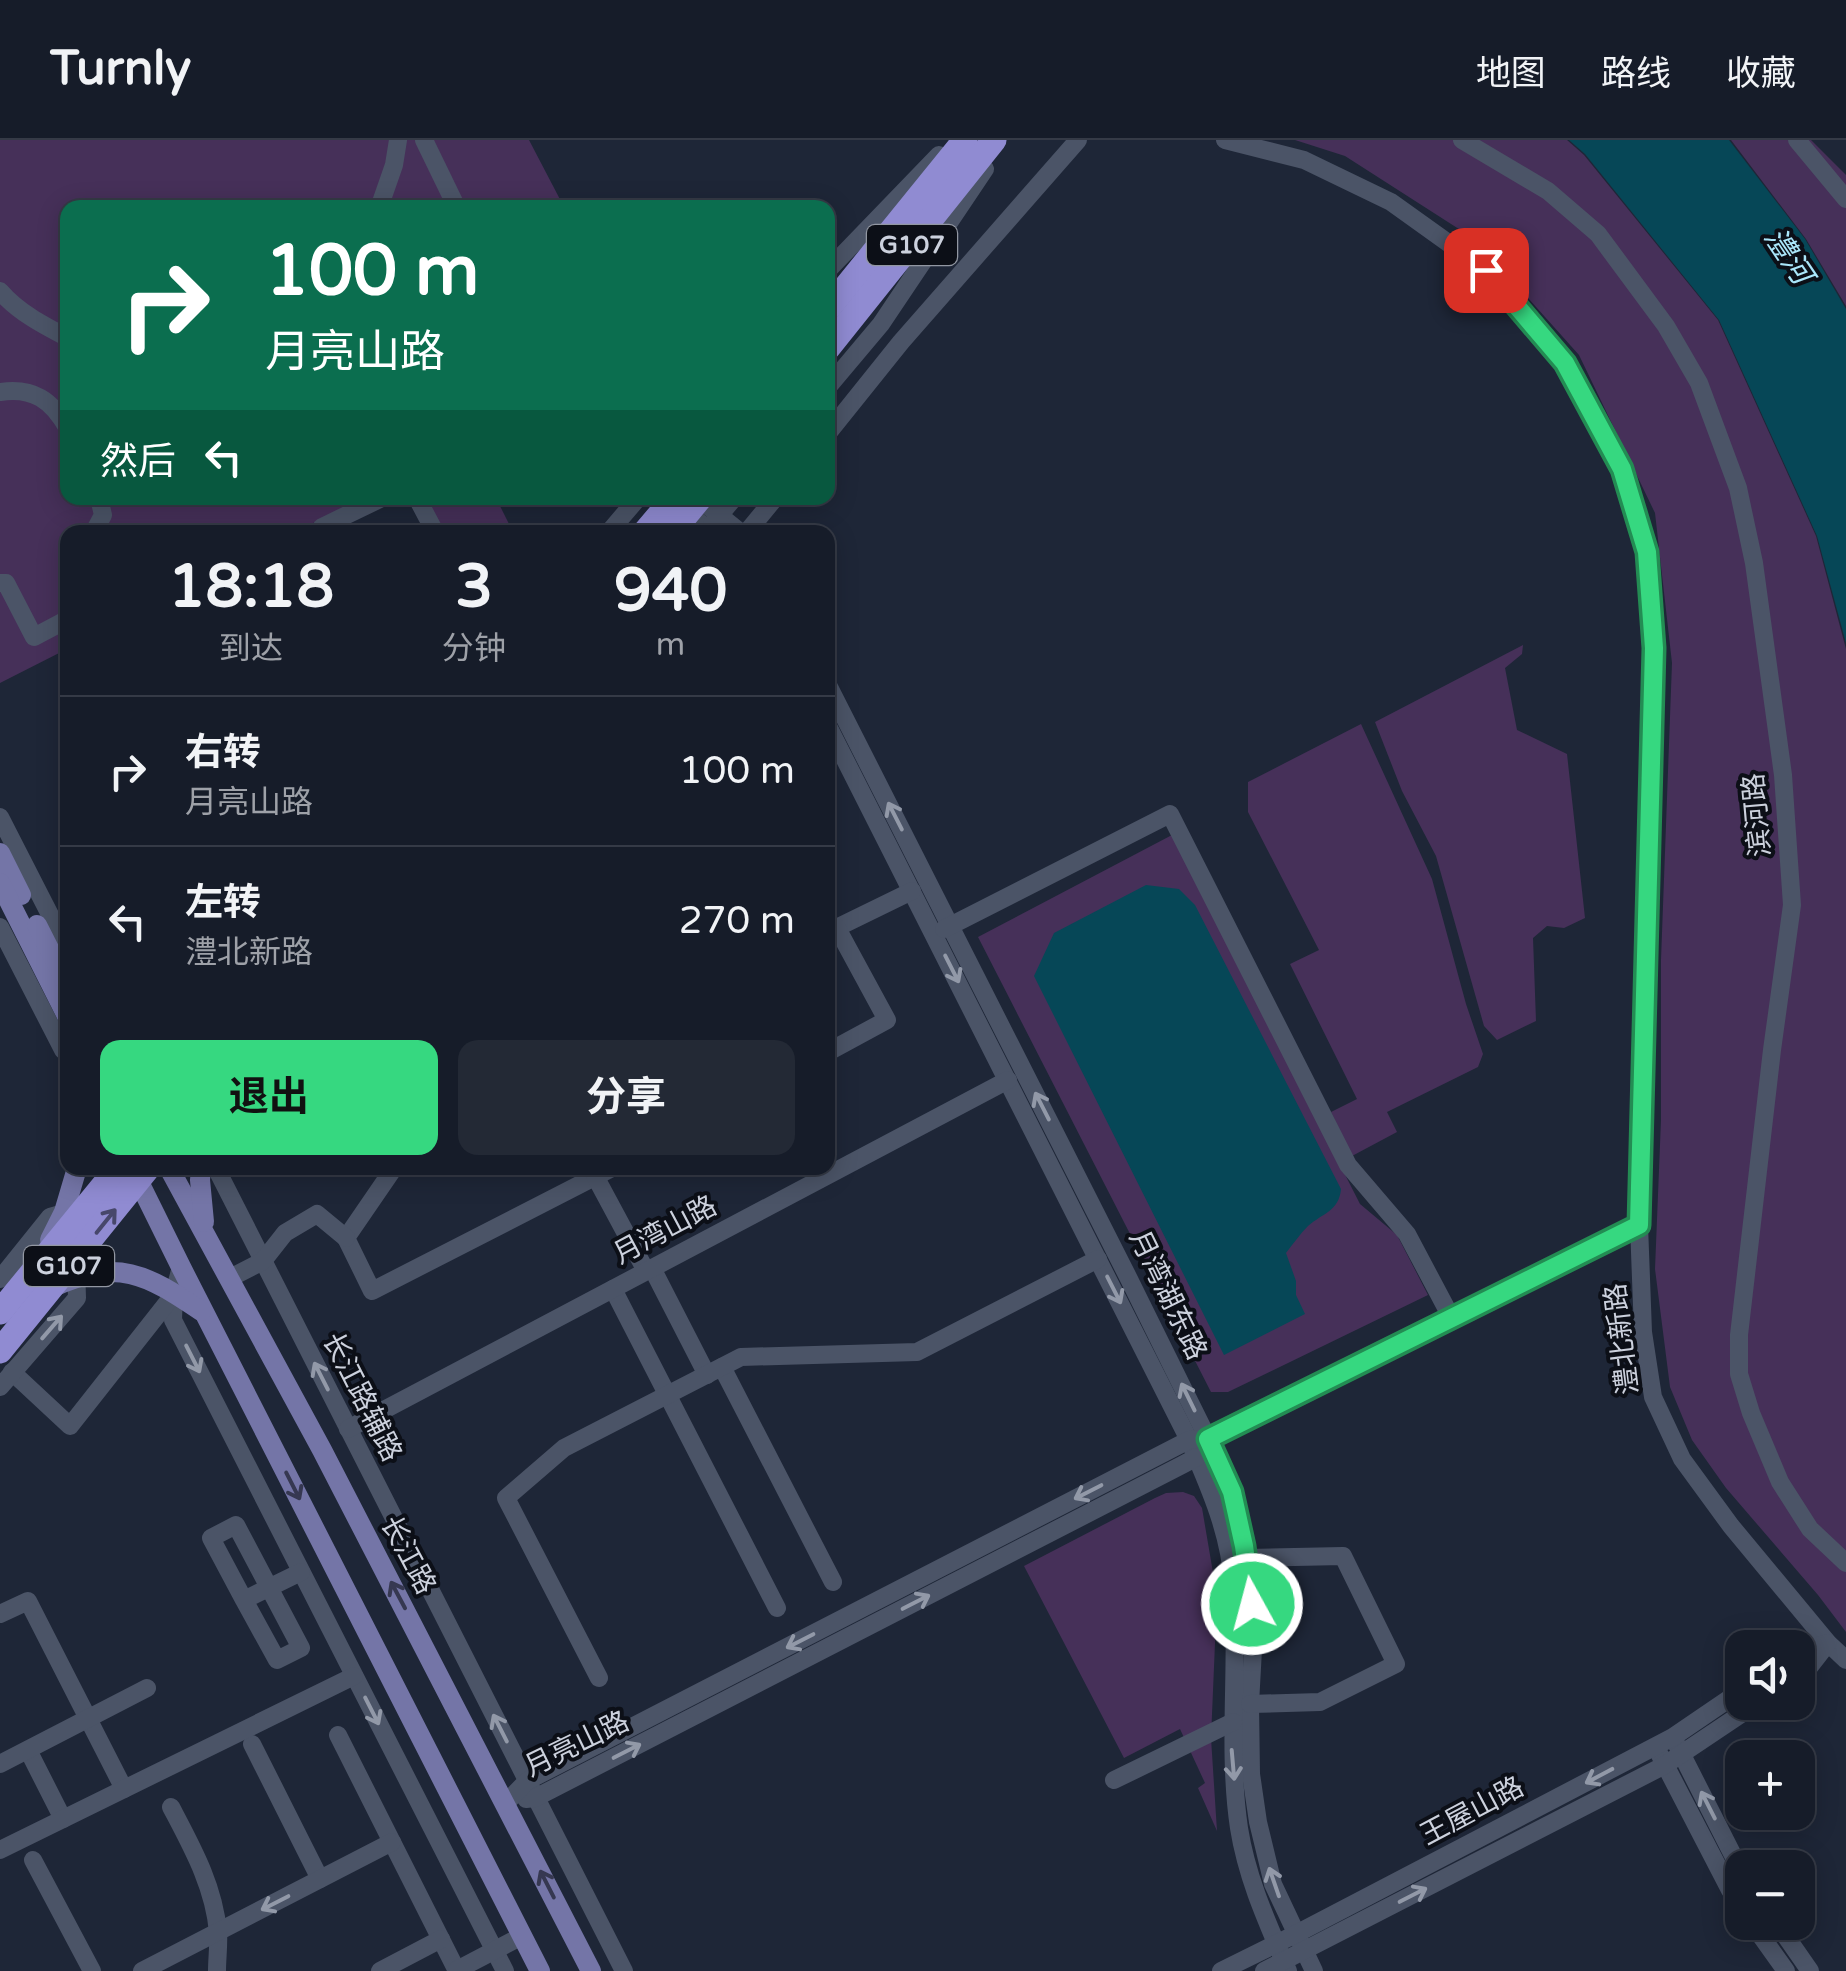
<!DOCTYPE html>
<html lang="zh">
<meta charset="utf-8">
<style>
:root{--surface:#161c29;--page:#232935;--text:#f1f3f6;--muted:#9ea1a8;--line:#353a46;--accent:#36d880}
body{margin:0;font-family:"Varela Round","Noto Sans SC",sans-serif;background:var(--page);color:var(--text);height:100vh;display:flex;flex-direction:column;font-size:38px;white-space:nowrap}
*{box-sizing:border-box;margin:0}
p{font-size:32px;color:var(--muted)}
.icon{flex:none;width:55px;height:55px;fill:none;stroke:currentColor;stroke-width:2;stroke-linecap:round;stroke-linejoin:round}
.map{position:relative;flex:1;overflow:hidden}
.details{position:absolute;left:60px;top:385px;width:775px;height:650px;display:flex;flex-direction:column;background:var(--surface);border-radius:20px;box-shadow:0 5px 25px #0003,0 0 0 2px var(--line)}
.details>*{flex:none}
.hud{position:absolute;left:60px;top:60px;width:775px;height:305px;border-radius:20px;box-shadow:0 5px 25px #0003,0 0 0 2px var(--line);background:#0b6e4f;color:#fff;overflow:hidden}
.tools{position:absolute;left:1725px;top:1490px;display:grid;gap:20px}
.tools a{display:grid;place-items:center;width:90px;height:90px;border-radius:20px;background:var(--surface);box-shadow:0 5px 25px #0003,0 0 0 2px var(--line);font-size:50px}
.pin{position:absolute;display:grid;place-items:center;width:85px;height:85px;color:#fff;margin:-42px;border-radius:20px;box-shadow:0 5px 15px #0006}
.me{position:absolute;width:110px;margin:-55px;rotate:353deg;stroke-linejoin:round;filter:drop-shadow(0 0 8px #0008)}
.turn{display:flex;align-items:center;gap:35px;height:210px;padding:0 40px;font-size:45px}
.turn .icon{width:130px;height:130px;stroke-width:2.5}
.turn b{display:block;font-size:70px;line-height:85px}
.then{display:flex;align-items:center;height:95px;padding:0 40px;background:#0003;gap:20px;font-size:38px}
.eta{display:flex;justify-content:space-evenly;align-items:center;height:170px;text-align:center}
.eta b{font-size:60px;font-weight:700;line-height:70px}
.action{display:flex;gap:20px;margin-top:auto;padding:20px 40px}
.action a{flex:1;height:115px;border-radius:20px;background:var(--accent);color:#111;font-size:40px;font-weight:700;line-height:115px;text-align:center}
.action a+a{background:var(--page);color:var(--text)}
ul{padding:0;list-style:none}
li{display:flex;align-items:center;gap:30px;height:150px;padding:0 40px;border-top:2px solid var(--line)}
li div{flex:1}
li b{display:block;font-size:38px}
li em{font-style:normal}
header{display:flex;align-items:center;gap:60px;box-sizing:border-box;height:140px;padding:0 50px;background:var(--surface);border-bottom:2px solid var(--line)}
header strong{font-size:48px}
nav{display:flex;gap:55px;margin-inline-start:auto;font-size:35px}
.map>svg:first-child{display:block}
.green{fill:#463059}
.water{fill:#064757}
.lines{fill:none;stroke-linecap:round;stroke-linejoin:round}
.minor{stroke:#4b5467;stroke-width:18}
.major{stroke:#7475a7;stroke-width:20}
.highway{stroke:#908bd2;stroke-width:25}
.oneway{stroke:#9299a8}
.oneway2{stroke:#47476b}
.oneway3{stroke:#363851}
.route-casing{stroke:#238c53;stroke-width:25}
.route{stroke:#36d880;stroke-width:18}
.labels{text-anchor:middle;dominant-baseline:central;stroke-width:8;stroke-linejoin:round;paint-order:stroke}
.shield{fill:#0c0f17;stroke:#9297a2;stroke-width:2.5}
.shield-label{font-size:25px;font-weight:bold;fill:#ccd1dd}
.street-label{font-size:28px;fill:#ccd1dd;stroke:#0c0f17}
.water-label{font-size:30px;font-style:italic;fill:#aae6fa;stroke:#0c0f17}
</style>
<header>
<strong>Turnly</strong>
<nav><a>地图</a><a>路线</a><a>收藏</a></nav>
</header>
<div class="map">
<svg width="1846" height="1831" viewBox="0 0 1846 1831">
<rect width="100%" height="100%" fill="#1e2637"/>
<g class="green">
<path d="M 0,0 L 529,0 L 564,67 L 68,68 L 68,358 L 364,358 L 295,392 L 68,392 L 67,509 L 0,543 Z"/>
<path d="M 1295,0 L 1567,0 L 1584,15 L 1718,180 L 1816,396 L 1846,509 L 1846,1492 L 1818,1455 L 1726,1348 L 1692,1300 L 1670,1247 L 1655,1129 L 1661,980 L 1661,820 L 1672,523 L 1655,373 L 1579,215 L 1476,100 L 1345,16 Z"/>
<path d="M 1731,0 L 1811,0 L 1846,35 L 1846,166 L 1806,99 Z"/>
<path d="M 439,358 L 496,358 L 513,392 L 442,392 L 427,363 Z"/>
<path d="M 1523,505 L 1522,514 L 1505,528 L 1517,590 L 1567,614 L 1585,778 L 1564,788 L 1547,786 L 1533,798 L 1536,881 L 1497,900 L 1484,886 L 1436,716 L 1402,651 L 1375,582 Z"/>
<path d="M 1361,584 L 1432,739 L 1466,864 L 1483,914 L 1478,927 L 1387,972 L 1397,992 L 1352,1016 L 1331,972 L 1357,959 L 1290,824 L 1319,810 L 1248,672 L 1248,642 Z"/>
<path d="M 1172,695 L 1360,1064 L 1397,1095 L 1428,1155 L 1228,1252 L 1211,1252 L 978,797 Z"/>
<path d="M 1183,1352 L 1194,1356 L 1202,1368 L 1217,1456 L 1211,1598 L 1217,1691 L 1198,1648 L 1205,1643 L 1180,1589 L 1124,1618 L 1024,1426 L 1155,1358 L 1166,1353 Z"/>
</g>
<g class="water">
<path d="M 1569,0 L 1729,0 L 1805,99 L 1846,169 L 1846,503 L 1817,396 L 1719,180 L 1585,14 Z"/>
<path d="M 1146,745 L 1179,749 L 1195,765 L 1341,1049 C 1339,1071 1323,1073 1308,1086 C 1300,1094 1293,1104 1286,1113 L 1296,1141 L 1296,1155 L 1305,1174 L 1224,1215 L 1034,836 L 1054,793 Z"/>
</g>
<g class="lines">
<g class="minor">
<path d="M 424,0 L 457,68"/>
<path d="M 1225,0 L 1304,20 L 1391,62 L 1486,130 L 1565,223 L 1622,329 L 1647,412 L 1654,508 L 1639,1085 L 1643,1192 L 1653,1257 L 1682,1319 L 1731,1386 L 1828,1503 L 1846,1520"/>
<path d="M 1462,0 L 1548,51 L 1598,94 L 1666,186 L 1699,243 L 1738,348 L 1754,423 L 1783,635 L 1792,765 L 1772,910 L 1739,1195 L 1739,1234 L 1751,1273 L 1780,1342 L 1810,1389 L 1846,1423"/>
<path d="M 1797,0 L 1846,59"/>
<path d="M 379,68 L 394,25 L 398,0"/>
<path d="M 828,130 L 939,15"/>
<path d="M 0,151 C 18,172 43,185 68,198"/>
<path d="M 828,247 L 881,184 L 985,29"/>
<path d="M 0,252 C 33,247 52,260 68,289"/>
<path d="M 828,293 L 901,202 L 1078,0"/>
<path d="M 417,358 L 435,392"/>
<path d="M 698,358 L 740,392"/>
<path d="M 681,367 L 711,392"/>
<path d="M 712,384 L 734,358"/>
<path d="M 94,392 L 103,375 L 99,358"/>
<path d="M 325,392 L 322,387 L 382,358"/>
<path d="M 609,392 L 638,358"/>
<path d="M 747,392 L 775,358"/>
<path d="M 0,443 L 6,443 L 34,497 L 68,479"/>
<path d="M 828,545 L 1128,1137 L 1208,1299 L 1232,1352 L 1249,1436 L 1254,1491 L 1250,1564 L 1251,1634 L 1258,1682 L 1273,1744 L 1314,1831"/>
<path d="M 828,586 L 1189,1300 C 1209,1346 1230,1393 1233,1444 C 1239,1526 1227,1607 1239,1688 C 1247,1739 1268,1784 1288,1831"/>
<path d="M 0,677 L 68,810"/>
<path d="M 0,787 L 63,910 L 68,915"/>
<path d="M 944,789 L 1170,674 L 1348,1025 L 1407,1094 L 1451,1177"/>
<path d="M 828,792 L 912,751"/>
<path d="M 828,912 L 887,880 L 837,788"/>
<path d="M 216,1028 L 624,1831"/>
<path d="M 394,1028 L 346,1098 L 372,1151 L 612,1028"/>
<path d="M 595,1036 L 646,1131"/>
<path d="M 181,1127 L 174,1153 L 173,1180 L 505,1831"/>
<path d="M 652,1128 L 707,1235"/>
<path d="M 230,1138 L 263,1121 L 285,1093 L 317,1074 L 346,1098"/>
<path d="M 0,1139 L 50,1077 L 71,1071"/>
<path d="M 613,1149 L 777,1468"/>
<path d="M 722,1227 L 833,1442"/>
<path d="M 12,1232 L 70,1286 L 174,1154"/>
<path d="M 0,1247 L 77,1158 L 76,1126"/>
<path d="M 348,1289 L 1008,940"/>
<path d="M 1246,1418 L 1343,1416 L 1396,1524 L 1320,1562 L 1250,1564"/>
<path d="M 244,1460 L 211,1398 L 236,1385 L 301,1508 L 277,1520 L 244,1460 L 301,1432"/>
<path d="M 0,1474 L 28,1461 L 124,1649"/>
<path d="M 1798,1513 L 1827,1503"/>
<path d="M 1798,1537 L 1807,1530 L 1828,1503"/>
<path d="M 599,1538 L 506,1358 L 564,1308 L 741,1217 L 917,1212 L 1098,1119"/>
<path d="M 338,1595 L 457,1831"/>
<path d="M 252,1604 L 320,1739"/>
<path d="M 1677,1605 L 1742,1733"/>
<path d="M 28,1610 L 63,1679"/>
<path d="M 1660,1615 L 1730,1750 L 1742,1769"/>
<path d="M 0,1624 L 147,1548"/>
<path d="M 1114,1640 L 1233,1582"/>
<path d="M 526,1659 L 535,1658 L 1182,1325 L 1197,1317 L 1203,1308"/>
<path d="M 506,1663 L 527,1641 L 1189,1300 L 1208,1299 L 1639,1085"/>
<path d="M 171,1667 C 192,1707 214,1746 218,1792 C 219,1804 217,1818 217,1831"/>
<path d="M 0,1710 L 354,1536"/>
<path d="M 33,1720 L 92,1831"/>
<path d="M 1751,1782 L 1786,1831"/>
<path d="M 1776,1782 L 1810,1831"/>
<path d="M 457,1830 L 522,1796"/>
<path d="M 142,1831 L 392,1702"/>
<path d="M 380,1831 L 441,1799"/>
<path d="M 1221,1831 L 1296,1794 L 1673,1597 L 1742,1550"/>
<path d="M 1264,1831 L 1665,1625 L 1759,1562"/>
</g>
<g class="major">
<path d="M 0,713 L 21,755"/>
<path d="M 0,743 L 68,878"/>
<path d="M 37,785 L 68,846"/>
<path d="M 169,1028 L 322,1310 L 591,1831"/>
<path d="M 201,1028 L 200,1040 L 204,1082"/>
<path d="M 136,1030 L 138,1040 L 181,1127 L 540,1831"/>
<path d="M 50,1100 L 64,1072 L 77,1028"/>
<path d="M 53,1147 C 118,1118 146,1134 201,1171"/>
</g>
<g class="highway">
<path d="M 828,169 L 965,0"/>
<path d="M 828,208 L 994,0"/>
<path d="M 645,392 L 674,358"/>
<path d="M 672,392 L 700,358"/>
<path d="M 0,1172 L 118,1028"/>
<path d="M 0,1211 L 148,1028"/>
</g>
</g>
<defs><path id="oneway-shaft" d="M-6 0H5M1.5-3L5.5 0L1.5 3" fill="none" stroke-width="1.6" stroke-linecap="round" stroke-linejoin="round" transform="scale(2.5)"/></defs>
<g class="oneway">
<use href="#oneway-shaft" transform="translate(895 676) rotate(-117)"/>
<use href="#oneway-shaft" transform="translate(952 829) rotate(63)"/>
<use href="#oneway-shaft" transform="translate(1042 966) rotate(-117)"/>
<use href="#oneway-shaft" transform="translate(1114 1150) rotate(63)"/>
<use href="#oneway-shaft" transform="translate(52 1187) rotate(-49)"/>
<use href="#oneway-shaft" transform="translate(193 1219) rotate(63)"/>
<use href="#oneway-shaft" transform="translate(321 1236) rotate(-117)"/>
<use href="#oneway-shaft" transform="translate(1188 1257) rotate(-116)"/>
<use href="#oneway-shaft" transform="translate(1088 1352) rotate(153)"/>
<use href="#oneway-shaft" transform="translate(916 1462) rotate(-27)"/>
<use href="#oneway-shaft" transform="translate(800 1501) rotate(153)"/>
<use href="#oneway-shaft" transform="translate(372 1571) rotate(63)"/>
<use href="#oneway-shaft" transform="translate(500 1588) rotate(-117)"/>
<use href="#oneway-shaft" transform="translate(627 1611) rotate(-27)"/>
<use href="#oneway-shaft" transform="translate(1233 1625) rotate(85)"/>
<use href="#oneway-shaft" transform="translate(1599 1636) rotate(152)"/>
<use href="#oneway-shaft" transform="translate(1708 1665) rotate(-117)"/>
<use href="#oneway-shaft" transform="translate(1274 1742) rotate(-109)"/>
<use href="#oneway-shaft" transform="translate(1413 1755) rotate(-27)"/>
<use href="#oneway-shaft" transform="translate(275 1763) rotate(153)"/>
</g>
<use class="oneway2" href="#oneway-shaft" transform="translate(106 1081) rotate(-51)"/>
<g class="oneway3">
<use href="#oneway-shaft" transform="translate(293 1346) rotate(63)"/>
<use href="#oneway-shaft" transform="translate(398 1455) rotate(-118)"/>
<use href="#oneway-shaft" transform="translate(547 1744) rotate(-117)"/>
</g>
<g class="lines">
<defs>
<path id="route" d="M 1252,1464 L 1244,1406 L 1232,1352 L 1208,1299 L 1639,1085 L 1654,508 L 1647,412 L 1622,329 L 1565,223 L 1486,130"/>
</defs>
<use href="#route" class="route-casing"/>
<use href="#route" class="route"/>
</g>
<g class="labels">
<g class="shield">
<rect x="867" y="85" width="90" height="40" rx="8"/>
<rect x="24" y="1106" width="90" height="40" rx="8"/>
</g>
<g class="shield-label">
<text x="912" y="105">G107</text>
<text x="69" y="1126">G107</text>
</g>
<g class="street-label">
<text transform="translate(1757 675) rotate(-95)">滨河路</text>
<text transform="translate(665 1090) rotate(-28)">月湾山路</text>
<text transform="translate(1168 1155) rotate(64)">月湾湖东路</text>
<text transform="translate(1622 1199) rotate(-97)">澧北新路</text>
<text transform="translate(362 1257) rotate(63)">长江路辅路</text>
<text transform="translate(408 1415) rotate(62)">长江路</text>
<text transform="translate(577 1604) rotate(-26)">月亮山路</text>
<text transform="translate(1472 1671) rotate(-28)">王屋山路</text>
</g>
<g class="water-label">
<text transform="translate(1788 116) rotate(56)">澧河</text>
</g>
</g>
</svg>
<div class="tools">
<a><svg class="icon" aria-label="sound" viewBox="0 0 24 24"><path d="M4 9h4l5-4v14l-5-4H4zM17 9q2 3 0 6"/></svg></a>
<a>+</a>
<a>−</a>
</div>
<div class="pin" style="left:1486px;top:130px;background:#d93025"><svg class="icon" aria-label="arrive" viewBox="0 0 24 24"><path d="M6 21V4h12l-3 4 3 4H6"/></svg></div>
<svg class="me" style="left:1252px;top:1464px" viewBox="-20 -20 40 40"><circle r="17" fill="#36d880" stroke="#fff" stroke-width="3"/><path d="M0-11L8 9 0 5-8 9z" fill="#fff"/></svg>
<div class="hud">
<div class="turn"><svg class="icon" aria-label="right" viewBox="0 0 24 24"><path d="M7 20v-9h11M14 6l5 5-5 5"/></svg><div><b>100 m</b>月亮山路</div></div>
<div class="then">然后<svg class="icon" aria-label="left" viewBox="0 0 24 24"><path d="M17 20v-9H6M10 6l-5 5 5 5"/></svg></div>
</div>
<section class="details">
<div class="eta">
<div><b>18:18</b><p>到达</p></div>
<div><b>3</b><p>分钟</p></div>
<div><b>940</b><p>m</p></div>
</div>
<ul>
<li><svg class="icon" aria-label="right" viewBox="0 0 24 24"><path d="M7 20v-9h11M14 6l5 5-5 5"/></svg><div><b>右转</b><p>月亮山路</p></div><em>100 m</em></li>
<li><svg class="icon" aria-label="left" viewBox="0 0 24 24"><path d="M17 20v-9H6M10 6l-5 5 5 5"/></svg><div><b>左转</b><p>澧北新路</p></div><em>270 m</em></li>
</ul>
<div class="action"><a>退出</a><a>分享</a></div>
</section>
</div>
